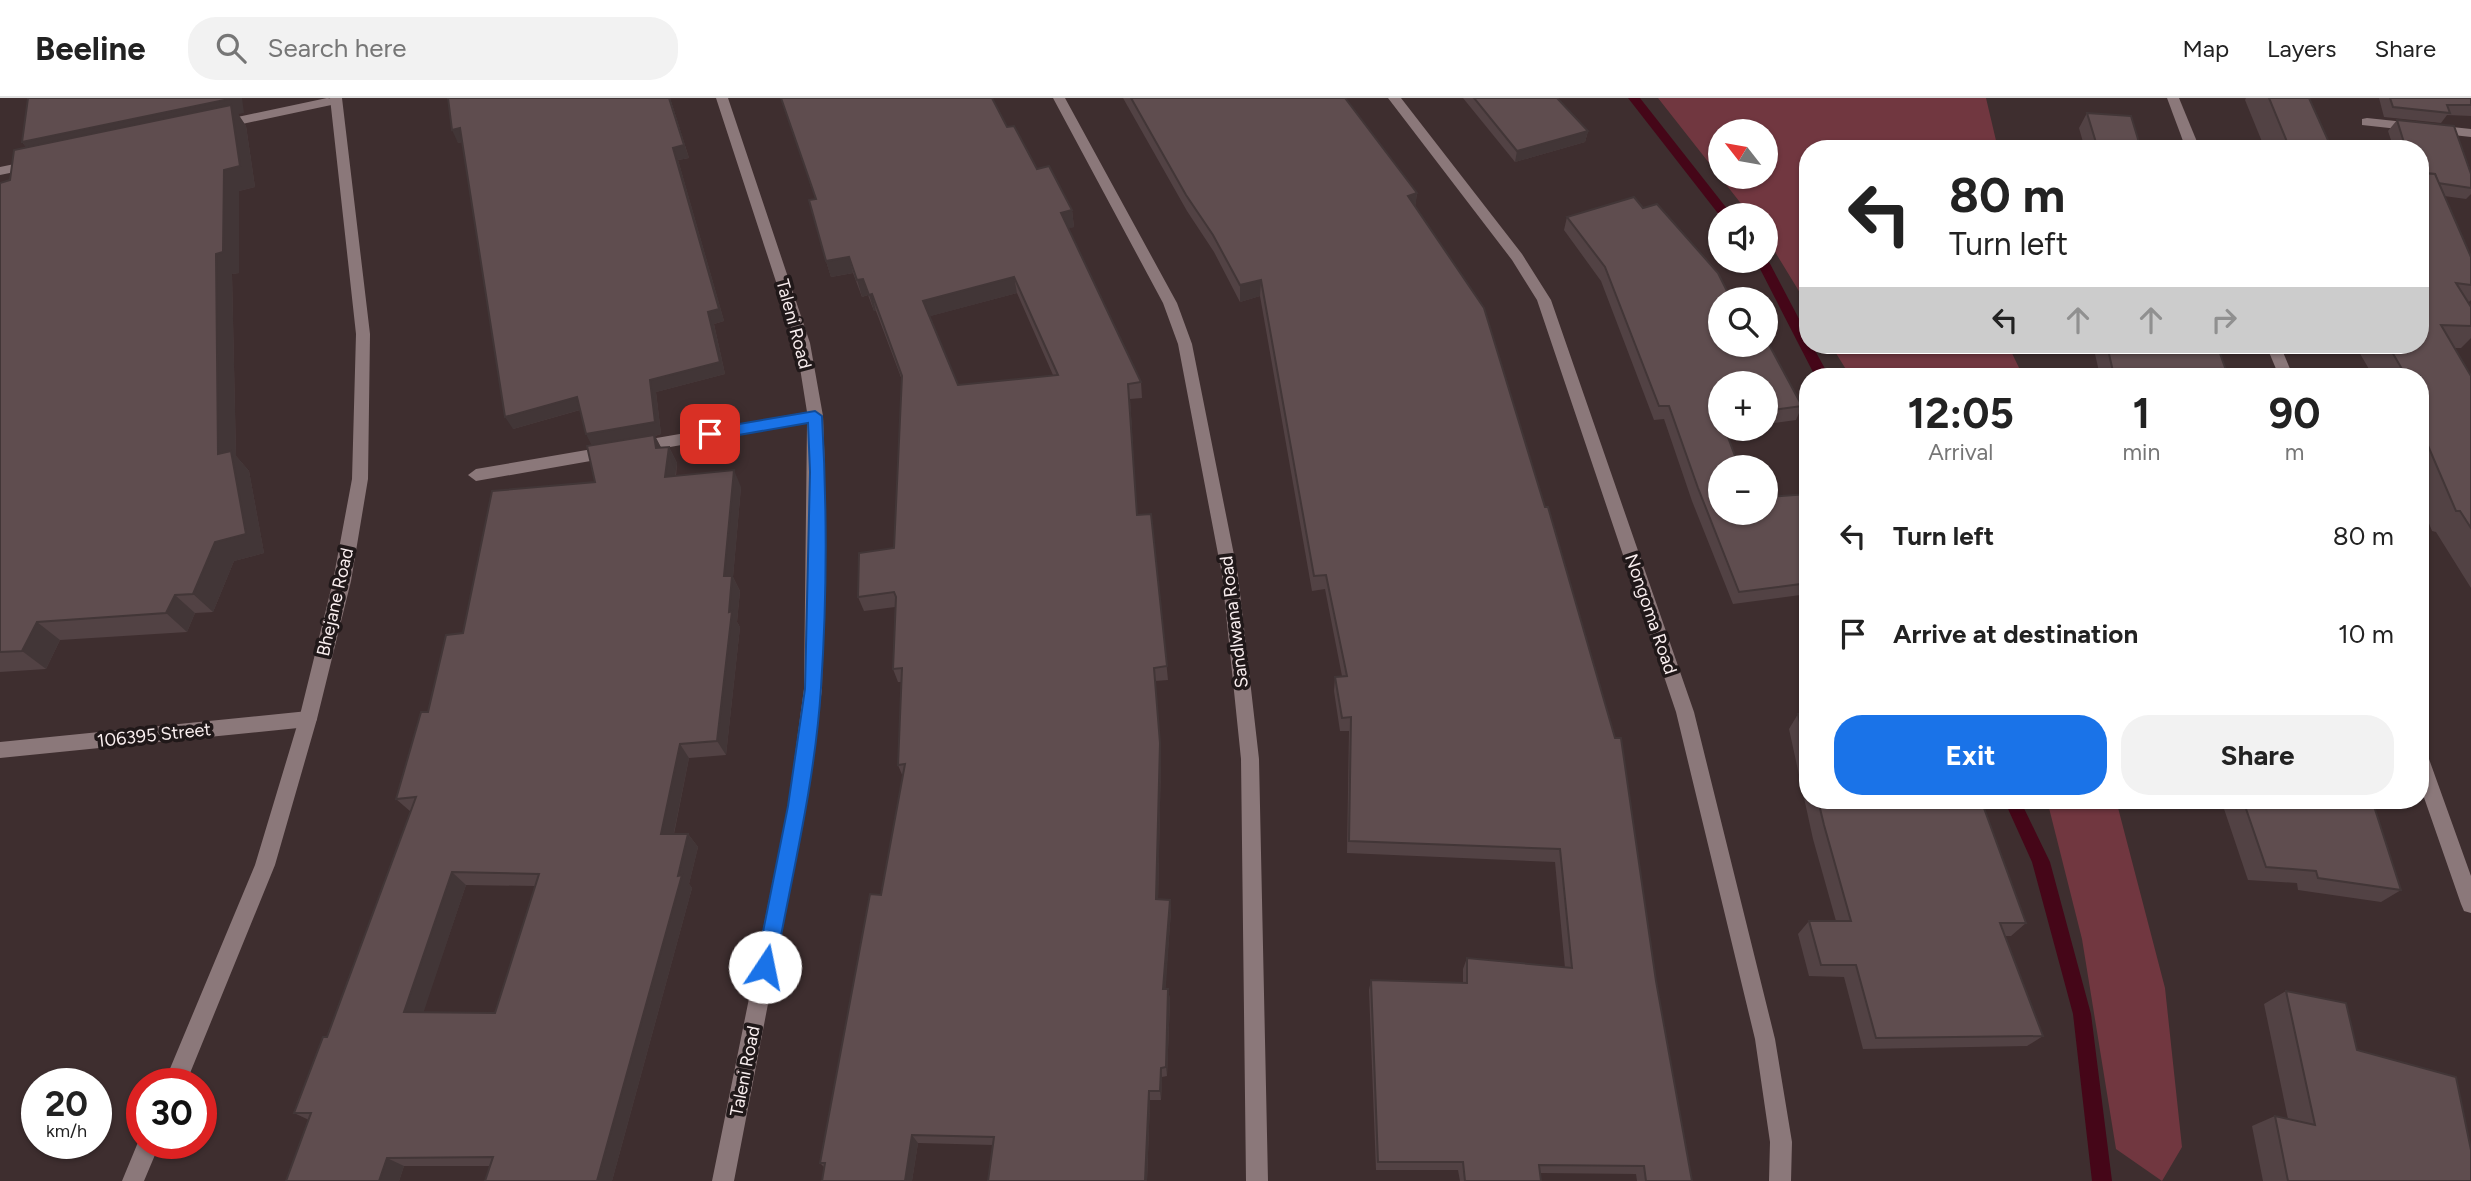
<!DOCTYPE html>
<meta charset="utf-8">
<style>
:root{--surface:#fff;--page:#f2f2f2;--text:#222;--muted:#767676;--line:#e0e0e0;--accent:#1a73e8}
body{margin:0;font-family:Figtree,sans-serif;background:var(--page);color:var(--text);height:100vh;display:flex;flex-direction:column;font-size:26px;white-space:nowrap}
*{box-sizing:border-box;margin:0}
p{font-size:23px;color:var(--muted)}
.icon{flex:none;width:38px;height:38px;fill:none;stroke:currentColor;stroke-width:2;stroke-linecap:round;stroke-linejoin:round}
.map{position:relative;flex:1;overflow:hidden}
.details{position:absolute;left:1799px;top:270px;width:630px;height:441px;display:flex;flex-direction:column;background:var(--surface);border-radius:28px;box-shadow:0 2px 5px #0004}
.details>*{flex:none}
.top-card{position:absolute;left:1799px;top:42px;width:630px;height:214px;border-radius:28px;box-shadow:0 2px 5px #0004;background:#fff;color:var(--text);overflow:hidden}
.needle{width:46px;rotate:301deg}
.buttons{position:absolute;left:1708px;top:21px;display:grid;gap:14px}
.buttons a{display:grid;place-items:center;width:70px;height:70px;border-radius:50%;background:var(--surface);box-shadow:0 2px 5px #0004;font-size:35px}
.speed{position:absolute;left:21px;top:970px;display:flex;gap:14px;font-size:35px;font-weight:700;text-align:center}
.speed>*{display:grid;place-content:center;width:91px;height:91px;border-radius:50%;background:var(--surface);box-shadow:0 2px 5px #0004;line-height:1}
.speed small{font-size:18px;font-weight:400}
.speed .limit{border:10px solid #d22;background:#fff;color:#111}
.pin{position:absolute;display:grid;place-items:center;width:60px;height:60px;color:#fff;margin:-30px;border-radius:14px;box-shadow:0 4px 10px #0006}
.me{position:absolute;width:77px;margin:-38px;rotate:11deg;stroke-linejoin:round;filter:drop-shadow(0 0 5px #0008)}
.turn{display:flex;align-items:center;gap:24px;height:147px;padding:0 35px;font-size:32px}
.turn .icon{width:91px;height:91px;stroke-width:2.5}
.turn b{display:block;font-size:49px;line-height:60px}
.lanes{display:flex;align-items:center;height:66px;padding:0 35px;background:#0003;justify-content:center;gap:35px;direction:ltr}
.lanes .off{opacity:.35}
.eta{display:flex;justify-content:space-evenly;align-items:center;height:119px;text-align:center}
.eta b{font-size:42px;font-weight:700;line-height:49px}
.cta{display:flex;gap:14px;margin-top:auto;padding:14px 35px}
.cta a{flex:1;height:80px;border-radius:28px;background:var(--accent);color:#fff;font-size:28px;font-weight:700;line-height:80px;text-align:center}
.cta a+a{background:var(--page);color:var(--text)}
ul{padding:0;list-style:none}
li{display:flex;align-items:center;gap:21px;height:98px;padding:0 35px}
li div{flex:1}
li b{display:block;font-size:26px}
li em{font-style:normal}
header{display:flex;align-items:center;gap:42px;box-sizing:border-box;height:98px;padding:0 35px;background:var(--surface);border-bottom:2px solid var(--line)}
header strong{font-size:33px}
nav{display:flex;gap:38px;margin-inline-start:auto;font-size:24px}
.search{width:490px;height:63px;background:var(--page);display:flex;align-items:center;gap:18px;box-sizing:border-box;padding:0 24px;border-radius:28px;color:var(--muted);font-size:26px}
.map>svg:first-child{display:block}
.green{fill:#713740;fill-rule:evenodd}
.lines{fill:none;stroke-linecap:round;stroke-linejoin:round}
.stream{fill:#450618;fill-rule:evenodd}
.service{fill:#8b787a;fill-rule:evenodd}
.minor{fill:#8b787a;fill-rule:evenodd}
.tertiary{fill:#8b787a;fill-rule:evenodd}
.wall{fill:#524244;fill-rule:evenodd}
.shaded-wall{fill:#423637}
.building{fill:#5f4d4f;stroke:#423637;stroke-width:2;fill-rule:evenodd}
.route{fill:#1a73e8;stroke:#114b97;stroke-width:2}
.labels{text-anchor:middle;dominant-baseline:central;stroke-width:7;stroke-linejoin:round;paint-order:stroke}
.street-label{font-size:18px;fill:#f9eeef;stroke:#201819}
</style>
<header>
<strong>Beeline</strong>
<div class="search"><svg class="icon" aria-label="search" viewBox="0 0 24 24"><circle cx="10" cy="10" r="6"/><path d="M15 15l6 6"/></svg>Search here</div>
<nav><a>Map</a><a>Layers</a><a>Share</a></nav>
</header>
<div class="map">
<svg width="2471" height="1083" viewBox="0 0 2471 1083">
<rect width="100%" height="100%" fill="#3e2e2f"/>
<g class="green">
<path d="M 1658,0 L 1986,0 L 1998,51 L 1808,51 L 1808,208 L 1766,139 L 1766,117 L 1750,117 ZM 1720,33 L 1766,33 L 1766,79 L 1720,79 Z"/>
<path d="M 1831,247 L 2008,247 L 2023,278 L 1850,278 Z"/>
<path d="M 2047,702 L 2116,702 L 2165,890 L 2182,1049 L 2162,1083 L 2116,1051 L 2082,841 Z"/>
</g>
<g class="lines">
<g class="stream">
<path d="M 1628,0 L 1640,0 L 1732,117 L 1720,118 Z"/>
<path d="M 1767,160 L 1808,238 L 1808,247 L 1812,247 L 1829,278 L 1815,278 L 1756,163 L 1766,163 Z"/>
<path d="M 2004,702 L 2020,702 L 2050,764 L 2091,916 L 2112,1083 L 2092,1083 L 2073,916 L 2032,764 Z"/>
</g>
<path class="service" d="M 2367,20 L 2471,31 L 2471,39 L 2362,27 L 2362,21 Z"/>
<g class="minor">
<path d="M 327,0 L 342,2 L 336,6 L 219,31 L 212,27 L 219,23 Z"/>
<path d="M 716,0 L 728,0 L 810,245 L 823,318 L 825,374 L 822,591 L 806,708 L 734,1083 L 712,1083 L 788,708 L 804,591 L 807,325 L 476,383 L 468,377 L 476,371 L 807,314 L 796,245 Z"/>
<path d="M 1053,0 L 1065,0 L 1177,205 L 1192,246 L 1238,477 L 1259,661 L 1268,1083 L 1246,1083 L 1241,661 L 1222,477 L 1178,246 L 1163,205 Z"/>
<path d="M 1388,0 L 1401,0 L 1522,156 L 1551,202 L 1694,614 L 1775,941 L 1792,1044 L 1791,1083 L 1769,1083 L 1770,1044 L 1755,941 L 1676,614 L 1537,202 L 1512,162 Z"/>
<path d="M 2167,0 L 2179,0 L 2200,51 L 2186,51 Z"/>
<path d="M 34,62 L 41,66 L 39,69 L 0,77 L 0,69 Z"/>
<path d="M 2266,247 L 2280,247 L 2293,278 L 2279,278 Z"/>
<path d="M 308,613 L 314,615 L 317,621 L 314,627 L 308,629 L 0,660 L 0,644 Z"/>
<path d="M 2420,653 L 2427,655 L 2429,661 L 2471,778 L 2471,815 L 2464,813 L 2461,806 L 2420,688 Z"/>
</g>
<g class="tertiary">
<path d="M 330,0 L 342,0 L 370,236 L 368,381 L 351,483 L 317,621 L 275,767 L 186,985 L 164,985 L 255,767 L 299,621 L 333,483 L 352,381 L 356,236 Z"/>
<path d="M 141,1037 L 142,1045 L 160,1045 L 144,1083 L 122,1083 Z"/>
</g>
</g>
<g class="wall">
<path d="M 448,0 L 670,0 L 689,60 L 678,62 L 724,223 L 714,226 L 725,276 L 656,294 L 661,336 L 655,338 L 661,350 L 669,349 L 677,365 L 676,378 L 741,389 L 733,479 L 740,493 L 737,524 L 740,529 L 726,657 L 689,660 L 674,736 L 688,736 L 698,749 L 689,786 L 692,790 L 612,1083 L 485,1083 L 490,1068 L 404,1068 L 399,1083 L 286,1083 L 309,1022 L 294,1015 L 327,939 L 411,714 L 396,701 L 428,614 L 463,535 L 595,384 L 592,347 L 580,312 L 513,331 L 462,44 L 458,45 ZM 466,787 L 535,788 L 495,915 L 423,914 Z"/>
<path d="M 781,0 L 992,0 L 1007,29 L 1037,71 L 1072,112 L 1074,129 L 1068,130 L 1141,284 L 1142,300 L 1130,301 L 1137,417 L 1151,416 L 1168,582 L 1155,583 L 1161,658 L 1158,801 L 1170,802 L 1171,813 L 1165,891 L 1168,891 L 1170,902 L 1167,978 L 1162,979 L 1161,1002 L 1150,1002 L 1147,1083 L 988,1083 L 993,1047 L 918,1045 L 912,1083 L 822,1083 L 824,1069 L 820,1065 L 881,797 L 903,679 L 898,667 L 901,584 L 898,584 L 893,571 L 895,509 L 864,513 L 858,499 L 894,450 L 902,282 L 876,213 L 874,213 L 868,197 L 862,199 L 853,175 L 831,179 L 826,163 L 816,101 ZM 1017,195 L 1053,277 L 958,287 L 930,218 Z"/>
<path d="M 1123,0 L 1345,0 L 1417,95 L 1415,109 L 1656,883 L 1692,1083 L 1637,1083 L 1636,1076 L 1540,1075 L 1541,1083 L 1460,1083 L 1458,1072 L 1376,1072 L 1369,892 L 1371,882 L 1463,885 L 1463,871 L 1467,860 L 1565,870 L 1555,764 L 1347,755 L 1349,633 L 1340,633 L 1334,593 L 1335,579 L 1342,578 L 1325,491 L 1312,493 L 1260,198 L 1240,204 L 1214,154 L 1187,113 Z"/>
<path d="M 1463,0 L 1557,0 L 1588,33 L 1585,44 L 1515,64 Z"/>
<path d="M 2246,0 L 2309,0 L 2332,51 L 2265,51 L 2245,2 Z"/>
<path d="M 2379,0 L 2471,0 L 2471,18 L 2447,17 L 2441,25 L 2384,19 Z"/>
<path d="M 244,15 L 238,16 L 246,28 L 255,89 L 239,93 L 239,175 L 232,176 L 236,358 L 249,373 L 264,455 L 234,463 L 213,514 L 195,515 L 187,534 L 60,542 L 46,571 L 0,574 L 0,85 L 10,82 L 26,49 L 22,44 Z"/>
<path d="M 2087,15 L 2141,51 L 2085,51 L 2079,30 Z"/>
<path d="M 2397,22 L 2471,76 L 2471,96 L 2466,101 L 2444,98 L 2471,159 L 2471,202 L 2468,205 L 2471,209 L 2471,240 L 2461,250 L 2454,250 L 2471,278 L 2471,490 L 2436,434 L 2432,433 L 2420,403 L 2420,278 L 2373,278 L 2355,247 L 2420,247 L 2420,51 L 2394,51 L 2388,33 Z"/>
<path d="M 1567,119 L 1720,201 L 1802,308 L 1796,322 L 1766,326 L 1766,285 L 1720,285 L 1720,331 L 1730,331 L 1725,331 L 1720,415 L 1808,396 L 1808,496 L 1733,506 L 1692,403 L 1664,321 L 1654,322 L 1601,183 L 1564,132 Z"/>
<path d="M 2093,247 L 2217,247 L 2228,278 L 2100,278 Z"/>
<path d="M 1798,616 L 1808,616 L 1808,702 L 1981,702 L 2026,825 L 2011,838 L 2004,838 L 2043,938 L 2027,948 L 1863,951 L 1844,879 L 1809,878 L 1798,836 L 1809,823 L 1836,823 L 1813,741 L 1789,631 Z"/>
<path d="M 2221,702 L 2372,702 L 2401,792 L 2381,804 L 2298,792 L 2297,785 L 2248,782 Z"/>
<path d="M 2286,893 L 2357,952 L 2471,1083 L 2263,1083 L 2252,1028 L 2275,1018 L 2288,1021 L 2264,906 Z"/>
</g>
<g class="shaded-wall">
<path d="M 234,0 L 242,0 L 244,15 L 238,16 L 246,28 L 255,89 L 239,93 L 239,175 L 232,176 L 236,358 L 249,373 L 264,455 L 234,463 L 213,514 L 193,496 L 218,356 L 216,156 L 224,72 L 34,59 L 22,44 Z"/>
<path d="M 669,0 L 689,60 L 678,62 L 724,223 L 714,226 L 725,276 L 656,294 L 661,336 L 655,338 L 663,353 L 592,348 L 586,336 L 650,282 Z"/>
<path d="M 460,30 L 467,43 L 458,45 L 452,32 Z"/>
<path d="M 1588,33 L 1585,44 L 1515,64 L 1517,53 Z"/>
<path d="M 1417,95 L 1415,112 L 1408,98 Z"/>
<path d="M 1072,112 L 1074,129 L 1063,132 L 1061,115 Z"/>
<path d="M 849,159 L 853,175 L 831,179 L 826,163 Z"/>
<path d="M 1014,179 L 1017,195 L 927,219 L 923,203 Z"/>
<path d="M 863,181 L 868,197 L 862,199 L 857,182 Z"/>
<path d="M 1261,182 L 1260,198 L 1240,204 L 1240,187 Z"/>
<path d="M 872,196 L 876,213 L 874,213 L 869,197 Z"/>
<path d="M 577,299 L 583,311 L 513,331 L 505,319 Z"/>
<path d="M 669,349 L 677,365 L 673,395 L 665,379 Z"/>
<path d="M 734,372 L 741,389 L 733,479 L 740,493 L 737,524 L 740,529 L 726,657 L 717,643 L 729,514 L 724,478 Z"/>
<path d="M 175,497 L 195,515 L 187,534 L 166,515 Z"/>
<path d="M 37,524 L 60,542 L 46,571 L 22,553 Z"/>
<path d="M 1160,645 L 1161,658 L 1158,812 L 1156,801 Z"/>
<path d="M 680,646 L 689,660 L 671,749 L 661,736 Z"/>
<path d="M 688,736 L 698,749 L 689,786 L 692,790 L 612,1083 L 597,1083 Z"/>
<path d="M 452,774 L 466,787 L 420,925 L 404,914 Z"/>
<path d="M 1170,802 L 1171,813 L 1165,902 L 1163,891 Z"/>
<path d="M 1168,891 L 1170,902 L 1167,978 L 1166,969 Z"/>
<path d="M 1161,970 L 1162,979 L 1161,1002 L 1160,993 Z"/>
<path d="M 1149,993 L 1150,1002 L 1147,1083 L 1145,1083 Z"/>
<path d="M 912,1037 L 918,1045 L 912,1083 L 905,1083 Z"/>
<path d="M 387,1060 L 404,1068 L 399,1083 L 379,1083 Z"/>
</g>
<g class="building">
<path d="M 28,0 L 234,0 L 22,44 Z"/>
<path d="M 448,0 L 669,0 L 684,47 L 673,50 L 719,211 L 708,214 L 720,264 L 650,282 L 655,324 L 586,336 L 577,299 L 505,319 L 460,30 L 452,32 Z"/>
<path d="M 781,0 L 992,0 L 1007,29 L 1014,28 L 1037,71 L 1049,68 L 1072,112 L 1061,115 L 1141,284 L 1128,286 L 1137,417 L 1151,416 L 1167,568 L 1154,570 L 1160,645 L 1156,801 L 1170,802 L 1163,891 L 1168,891 L 1166,969 L 1161,970 L 1160,993 L 1149,993 L 1145,1083 L 988,1083 L 994,1039 L 912,1037 L 905,1083 L 822,1083 L 825,1065 L 820,1065 L 870,796 L 881,797 L 905,666 L 898,667 L 902,570 L 893,571 L 896,499 L 894,494 L 858,499 L 859,455 L 894,450 L 902,278 L 872,196 L 869,197 L 863,181 L 857,182 L 849,159 L 826,163 L 809,102 L 816,101 ZM 1014,179 L 1058,277 L 958,287 L 923,203 Z"/>
<path d="M 1131,0 L 1345,0 L 1417,95 L 1408,98 L 1484,210 L 1545,409 L 1548,409 L 1615,640 L 1621,640 L 1656,883 L 1692,1083 L 1646,1083 L 1644,1068 L 1539,1067 L 1541,1083 L 1465,1083 L 1463,1064 L 1378,1064 L 1371,882 L 1467,885 L 1467,860 L 1572,870 L 1560,751 L 1349,743 L 1351,619 L 1342,620 L 1335,579 L 1347,578 L 1326,477 L 1314,478 L 1261,182 L 1240,187 L 1213,137 L 1186,97 Z"/>
<path d="M 1474,0 L 1557,0 L 1588,33 L 1517,53 Z"/>
<path d="M 2269,0 L 2309,0 L 2332,51 L 2290,51 Z"/>
<path d="M 2390,0 L 2471,0 L 2471,7 L 2447,7 L 2450,15 L 2393,9 Z"/>
<path d="M 231,7 L 240,68 L 224,72 L 223,154 L 216,156 L 218,356 L 231,353 L 246,436 L 215,444 L 193,496 L 175,497 L 166,515 L 37,524 L 22,553 L 0,554 L 0,85 L 10,82 L 14,52 Z"/>
<path d="M 2087,15 L 2131,18 L 2141,51 L 2098,51 Z"/>
<path d="M 2397,22 L 2454,28 L 2471,76 L 2471,90 L 2438,85 L 2435,76 L 2420,75 L 2420,51 L 2406,51 Z"/>
<path d="M 2420,75 L 2435,76 L 2471,159 L 2471,187 L 2456,185 L 2471,209 L 2471,228 L 2441,227 L 2471,278 L 2471,430 L 2460,413 L 2456,413 L 2420,329 L 2420,278 L 2406,278 L 2388,247 L 2420,247 Z"/>
<path d="M 1634,99 L 1643,110 L 1657,106 L 1718,175 L 1731,201 L 1720,201 L 1720,247 L 1766,247 L 1766,241 L 1802,308 L 1766,313 L 1766,285 L 1720,285 L 1720,331 L 1725,331 L 1739,369 L 1720,369 L 1720,415 L 1766,415 L 1766,399 L 1808,396 L 1808,485 L 1739,494 L 1698,390 L 1669,308 L 1659,308 L 1605,169 L 1567,119 Z"/>
<path d="M 2107,247 L 2217,247 L 2228,278 L 2114,278 Z"/>
<path d="M 654,337 L 656,350 L 669,349 L 665,379 L 734,372 L 724,478 L 732,478 L 729,514 L 732,513 L 717,643 L 680,646 L 661,736 L 688,736 L 678,778 L 682,777 L 597,1083 L 485,1083 L 493,1059 L 387,1060 L 379,1083 L 286,1083 L 311,1015 L 294,1015 L 323,939 L 327,939 L 416,699 L 396,701 L 421,614 L 428,614 L 446,537 L 463,535 L 492,393 L 595,384 L 587,348 ZM 452,774 L 539,776 L 495,915 L 404,914 Z"/>
<path d="M 1798,616 L 1808,616 L 1808,657 Z"/>
<path d="M 1818,702 L 1981,702 L 2026,825 L 2000,825 L 2043,938 L 1876,940 L 1856,867 L 1821,867 L 1809,823 L 1851,823 L 1824,727 Z"/>
<path d="M 2243,702 L 2372,702 L 2401,792 L 2318,780 L 2316,773 L 2266,769 Z"/>
<path d="M 2286,893 L 2346,905 L 2357,952 L 2456,979 L 2471,1052 L 2471,1083 L 2288,1083 L 2275,1018 L 2315,1027 Z"/>
</g>
<path class="route" d="M 815,313 L 822,318 C 827,408 827,501 821,590 C 815,684 792,777 775,869 L 772,875 L 765,877 L 759,875 L 756,869 L 788,708 L 805,591 L 810,374 L 808,325 L 710,342 L 703,336 L 710,331 Z"/>
<g class="labels">
<g class="street-label">
<text transform="translate(794 226) rotate(75)">Taleni Road</text>
<text transform="translate(335 504) rotate(-77)">Bhejane Road</text>
<text transform="translate(1651 516) rotate(71)">Nongoma Road</text>
<text transform="translate(1234 524) rotate(-97)">Sandlwana Road</text>
<text transform="translate(154 637) rotate(-6)">106395 Street</text>
<text transform="translate(745 973) rotate(-79)">Taleni Road</text>
</g>
</g>
</svg>
<div class="buttons">
<a><svg class="needle" viewBox="-14 -14 28 28"><path d="M0-13l5 13h-10z" fill="#e53935"/><path d="M0 13l5-13h-10z" fill="#767676"/></svg></a>
<a><svg class="icon" aria-label="sound" viewBox="0 0 24 24"><path d="M4 9h4l5-4v14l-5-4H4zM17 9q2 3 0 6"/></svg></a>
<a><svg class="icon" aria-label="search" viewBox="0 0 24 24"><circle cx="10" cy="10" r="6"/><path d="M15 15l6 6"/></svg></a>
<a>+</a>
<a>−</a>
</div>
<div class="speed"><div>20<small>km/h</small></div><div class="limit">30</div></div>
<div class="pin" style="left:710px;top:336px;background:#d93025"><svg class="icon" aria-label="arrive" viewBox="0 0 24 24"><path d="M6 21V4h12l-3 4 3 4H6"/></svg></div>
<svg class="me" style="left:765px;top:869px" viewBox="-20 -20 40 40"><circle r="19" fill="#fff"/><path d="M0-13L10 11 0 6-10 11z" fill="#1a73e8"/></svg>
<div class="top-card">
<div class="turn"><svg class="icon" aria-label="left" viewBox="0 0 24 24"><path d="M17 20v-9H6M10 6l-5 5 5 5"/></svg><div><b>80 m</b>Turn left</div></div>
<div class="lanes"><svg class="icon" aria-label="left" viewBox="0 0 24 24"><path d="M17 20v-9H6M10 6l-5 5 5 5"/></svg><svg class="icon off" aria-label="ahead" viewBox="0 0 24 24"><path d="M12 20V5M6 11l6-6 6 6"/></svg><svg class="icon off" aria-label="ahead" viewBox="0 0 24 24"><path d="M12 20V5M6 11l6-6 6 6"/></svg><svg class="icon off" aria-label="right" viewBox="0 0 24 24"><path d="M7 20v-9h11M14 6l5 5-5 5"/></svg></div>
</div>
<section class="details">
<div class="eta">
<div><b>12:05</b><p>Arrival</p></div>
<div><b>1</b><p>min</p></div>
<div><b>90</b><p>m</p></div>
</div>
<ul>
<li><svg class="icon" aria-label="left" viewBox="0 0 24 24"><path d="M17 20v-9H6M10 6l-5 5 5 5"/></svg><div><b>Turn left</b></div><em>80 m</em></li>
<li><svg class="icon" aria-label="arrive" viewBox="0 0 24 24"><path d="M6 21V4h12l-3 4 3 4H6"/></svg><div><b>Arrive at destination</b></div><em>10 m</em></li>
</ul>
<div class="cta"><a>Exit</a><a>Share</a></div>
</section>
</div>
